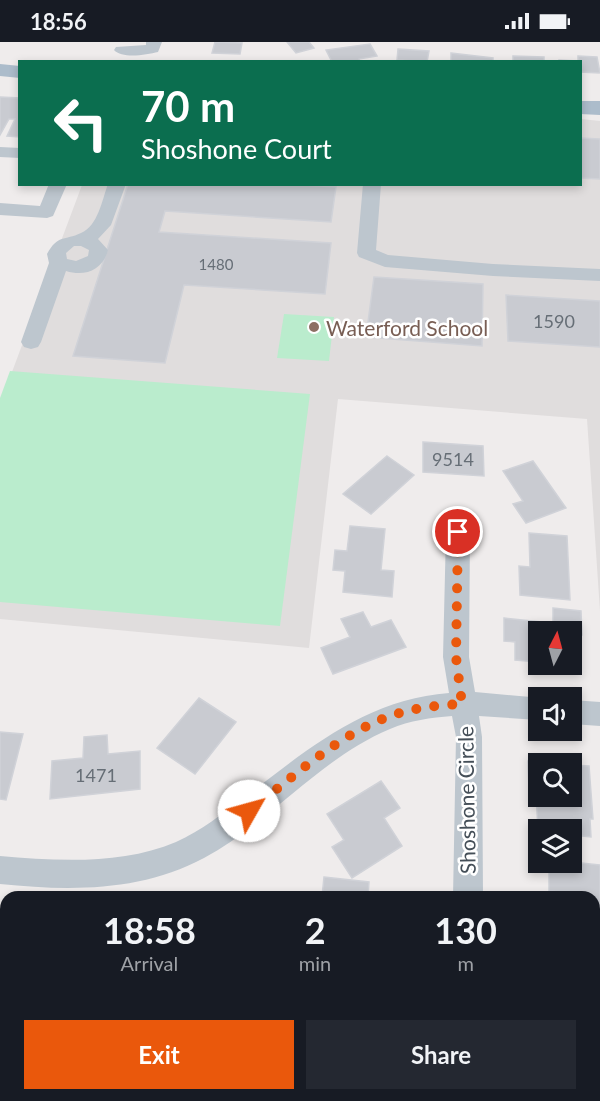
<!DOCTYPE html>
<style>
:root{--surface:#171b24;--page:#242831;--text:#f1f3f6;--muted:#9ea1a6;--accent:#ea580c}
body{margin:0;font-family:Lato,sans-serif;background:var(--page);color:var(--text);height:100vh;display:flex;flex-direction:column;font-size:22px;white-space:nowrap}
*{box-sizing:border-box;margin:0}
p{font-size:20px;color:var(--muted)}
.icon{flex:none;width:33px;height:33px;fill:none;stroke:currentColor;stroke-width:2;stroke-linecap:round;stroke-linejoin:round}
.map{position:relative;flex:1;overflow:hidden}
.side{position:absolute;left:0px;top:849px;width:600px;height:210px;display:flex;flex-direction:column;background:var(--surface);border-radius:18px 18px 0 0;box-shadow:0 3px 9px #0003}
.side>*{flex:none}
.hud{position:absolute;left:18px;top:18px;width:564px;height:126px;border-radius:0px;box-shadow:0 3px 9px #0003;background:#0b6e4f;color:#fff;overflow:hidden}
.needle{width:39px;rotate:6deg}
.tools{position:absolute;left:528px;top:579px;display:grid;gap:12px}
.tools a{display:grid;place-items:center;width:54px;height:54px;border-radius:0px;background:var(--surface);box-shadow:0 3px 9px #0003;font-size:30px}
.pin{position:absolute;display:grid;place-items:center;width:51px;height:51px;color:#fff;margin:-26px;border:3px solid #fff;border-radius:50%;box-shadow:0 2px 6px #0007}
.me{position:absolute;width:66px;margin:-33px;rotate:52deg;stroke-linejoin:round;filter:drop-shadow(0 0 4px #0008)}
.turn{display:flex;align-items:center;gap:21px;height:126px;padding:0 24px;font-size:27px}
.turn .icon{width:78px;height:78px;stroke-width:2.5}
.turn b{display:block;font-size:42px;line-height:51px}
.eta{display:flex;justify-content:space-evenly;align-items:center;height:102px;text-align:center}
.eta b{font-size:36px;font-weight:700;line-height:42px}
.cta{display:flex;gap:12px;margin-top:auto;padding:12px 24px}
.cta a{flex:1;height:69px;border-radius:0px;background:var(--accent);color:#fff;font-size:24px;font-weight:700;line-height:69px;text-align:center}
.cta a+a{background:var(--page);color:var(--text)}
.status{display:flex;justify-content:space-between;align-items:center;height:42px;padding:0 30px;background:var(--surface);direction:ltr}
.status svg{height:16px;fill:currentColor}
.map>svg:first-child{display:block}
.education{fill:#e0dddd}
.green{fill:#baeccd}
.building{fill:#c9cbd1;stroke:#d0d2d8;stroke-width:1.5}
.lines{fill:none;stroke-linecap:round;stroke-linejoin:round}
.minor{fill:#bdc6ce;fill-rule:evenodd}
.major{fill:#acbccb;fill-rule:evenodd}
.route{stroke:#ea580c;stroke-width:10;stroke-dasharray:0 18}
.education-dot{fill:#8d6e63;stroke:#fff;stroke-width:2}
.labels{text-anchor:middle;dominant-baseline:central;stroke-width:5;stroke-linejoin:round;paint-order:stroke}
.far-number-label{font-size:15px;fill:#666e76}
.number-label{font-size:18px;fill:#666e76}
.education-label{font-size:21px;fill:#785e54;stroke:#fff;text-anchor:start}
.street-label{font-size:21px;fill:#454f58;stroke:#fff}
</style>
<div class="status"><b>18:56</b><svg viewBox="0 0 49 12"><path d="M0 12V9h3v3zM5 12V6h3v6zM10 12V3h3v9zM15 12V0h3v12zM26 1h20v11H26zM47 4h2v5h-2z"/></svg></div>
<div class="map">
<svg width="600" height="1059" viewBox="0 0 600 1059">
<rect width="100%" height="100%" fill="#efecec"/>
<path class="education" d="M 581,77 L 600,79 L 600,569 L 587,377 L 338,357 L 309,606 L 0,577 L 0,362 L 82,143 L 580,142 Z"/>
<g class="green">
<path d="M 284,272 L 334,275 L 329,319 L 277,316 Z"/>
<path d="M 10,329 L 310,352 L 280,584 L 0,560 L 0,356 Z"/>
</g>
<g class="building">
<path d="M 215,0 L 242,1 L 240,12 L 212,11 Z"/>
<path d="M 287,0 L 309,0 L 314,6 L 296,11 Z"/>
<path d="M 370,2 L 377,14 L 359,17 L 360,20 L 332,20 L 326,8 Z"/>
<path d="M 398,7 L 429,9 L 427,20 L 397,18 Z"/>
<path d="M 451,11 L 493,16 L 493,20 L 451,20 Z"/>
<path d="M 513,14 L 544,15 L 544,20 L 513,20 Z"/>
<path d="M 578,14 L 597,15 L 600,31 L 580,30 L 580,20 L 559,20 L 559,18 L 578,19 Z"/>
<path d="M 0,55 L 20,56 L 20,95 L 7,94 L 15,77 L 9,77 L 0,93 Z"/>
<path d="M 580,96 L 600,97 L 600,137 L 580,136 Z"/>
<path d="M 128,142 L 288,142 L 336,145 L 331,180 L 165,169 L 159,190 L 331,201 L 325,252 L 184,243 L 165,321 L 73,314 Z"/>
<path d="M 374,235 L 483,242 L 482,304 L 366,295 Z"/>
<path d="M 506,253 L 600,259 L 600,305 L 508,299 Z"/>
<path d="M 423,400 L 483,404 L 484,434 L 423,430 Z"/>
<path d="M 387,414 L 414,433 L 371,472 L 343,452 Z"/>
<path d="M 533,419 L 566,466 L 526,481 L 513,462 L 523,459 L 503,429 Z"/>
<path d="M 350,484 L 385,487 L 381,528 L 394,529 L 392,555 L 343,550 L 345,529 L 333,528 L 335,508 L 347,509 Z"/>
<path d="M 529,491 L 567,494 L 570,558 L 520,553 L 519,524 L 530,525 Z"/>
<path d="M 553,566 L 581,569 L 582,593 L 572,592 L 572,590 L 553,590 Z"/>
<path d="M 363,570 L 371,585 L 391,578 L 406,605 L 333,632 L 321,606 L 350,595 L 341,577 Z"/>
<path d="M 504,576 L 551,581 L 551,590 L 538,590 L 538,620 L 515,618 L 515,600 L 504,599 Z"/>
<path d="M 199,656 L 236,680 L 195,732 L 157,706 Z"/>
<path d="M 0,690 L 23,692 L 6,758 L 0,757 Z"/>
<path d="M 107,693 L 108,712 L 140,709 L 140,747 L 50,757 L 52,719 L 83,716 L 84,695 Z"/>
<path d="M 528,719 L 561,722 L 538,722 L 538,754 L 572,754 L 572,723 L 589,724 L 593,777 L 590,777 L 591,795 L 572,793 L 572,788 L 538,788 L 538,790 L 536,748 L 529,747 Z"/>
<path d="M 381,739 L 400,766 L 384,776 L 402,804 L 352,836 L 332,805 L 344,798 L 327,772 Z"/>
<path d="M 549,820 L 572,820 L 600,823 L 600,918 L 594,917 L 594,855 L 559,855 L 559,850 L 549,849 Z"/>
<path d="M 324,835 L 369,840 L 368,855 L 322,855 Z"/>
<path d="M 0,901 L 6,901 L 6,923 L 0,946 Z"/>
<path d="M 594,985 L 600,996 L 600,1009 L 594,1012 Z"/>
</g>
<g class="lines">
<g class="minor">
<path d="M 146,0 L 162,0 L 158,10 C 146,13 122,17 114,8 L 116,5 L 146,3 Z"/>
<path d="M 0,105 L 20,106 L 20,116 L 0,115 Z"/>
<path d="M 49,142 L 67,142 L 53,174 L 47,176 L 0,173 L 0,161 L 40,164 Z"/>
<path d="M 108,142 L 126,142 L 111,183 L 98,197 L 108,208 C 103,228 85,235 66,229 L 41,300 L 38,305 L 31,307 L 24,305 L 21,300 L 49,221 L 47,212 C 58,192 64,199 81,191 C 98,184 102,158 108,142 ZM 74,204 L 81,204 L 89,208 L 88,214 L 76,219 L 67,217 L 66,211 Z"/>
<path d="M 363,142 L 381,142 L 376,208 L 388,213 L 493,222 L 600,227 L 600,239 L 493,234 L 385,225 L 359,215 L 357,211 Z"/>
<path d="M 458,480 L 466,483 L 470,490 L 469,615 L 475,650 L 542,656 L 538,656 L 538,678 L 479,674 L 482,695 L 483,855 L 453,855 L 456,695 L 452,674 C 431,676 410,678 390,687 C 320,716 271,780 204,816 C 141,850 69,849 0,842 L 0,814 C 58,819 122,823 176,800 C 201,789 223,771 245,755 C 308,707 367,657 449,651 L 443,615 L 446,490 L 450,483 Z"/>
<path d="M 572,658 L 600,660 L 600,684 L 572,682 Z"/>
</g>
<g class="major">
<path d="M 0,22 L 20,24 L 20,36 L 0,34 Z"/>
<path d="M 580,59 L 600,59 L 600,73 L 580,72 Z"/>
</g>
</g>
<g class="lines">
<path class="route" d="M 249,769 C 296,733 345,686 403,670 C 422,665 443,663 462,662 L 456,615 L 458,490"/>
</g>
<circle class="education-dot" cx="314" cy="285" r="6"/>
<g class="labels">
<g class="far-number-label">
<text x="216" y="222">1480</text>
</g>
<g class="number-label">
<text x="554" y="279">1590</text>
<text x="453" y="417">9514</text>
<text x="96" y="733">1471</text>
</g>
<g class="education-label">
<text x="326" y="285">Waterford School</text>
</g>
<g class="street-label">
<text transform="translate(466 758) rotate(-91)">Shoshone Circle</text>
</g>
</g>
</svg>
<div class="tools">
<a><svg class="needle" viewBox="-14 -14 28 28"><path d="M0-13l5 13h-10z" fill="#e53935"/><path d="M0 13l5-13h-10z" fill="#9ea1a6"/></svg></a>
<a><svg class="icon" aria-label="sound" viewBox="0 0 24 24"><path d="M4 9h4l5-4v14l-5-4H4zM17 9q2 3 0 6"/></svg></a>
<a><svg class="icon" aria-label="search" viewBox="0 0 24 24"><circle cx="10" cy="10" r="6"/><path d="M15 15l6 6"/></svg></a>
<a><svg class="icon" aria-label="layers" viewBox="0 0 24 24"><path d="M12 4l9 5-9 5-9-5zM3 14l9 5 9-5"/></svg></a>
</div>
<div class="pin" style="left:458px;top:490px;background:#d93025"><svg class="icon" aria-label="arrive" viewBox="0 0 24 24"><path d="M6 21V4h12l-3 4 3 4H6"/></svg></div>
<svg class="me" style="left:249px;top:769px" viewBox="-20 -20 40 40"><circle r="19" fill="#fff"/><path d="M0-13L10 11 0 6-10 11z" fill="#ea580c"/></svg>
<div class="hud">
<div class="turn"><svg class="icon" aria-label="left" viewBox="0 0 24 24"><path d="M17 20v-9H6M10 6l-5 5 5 5"/></svg><div><b>70 m</b>Shoshone Court</div></div>
</div>
<section class="side">
<div class="eta">
<div><b>18:58</b><p>Arrival</p></div>
<div><b>2</b><p>min</p></div>
<div><b>130</b><p>m</p></div>
</div>
<div class="cta"><a>Exit</a><a>Share</a></div>
</section>
</div>
